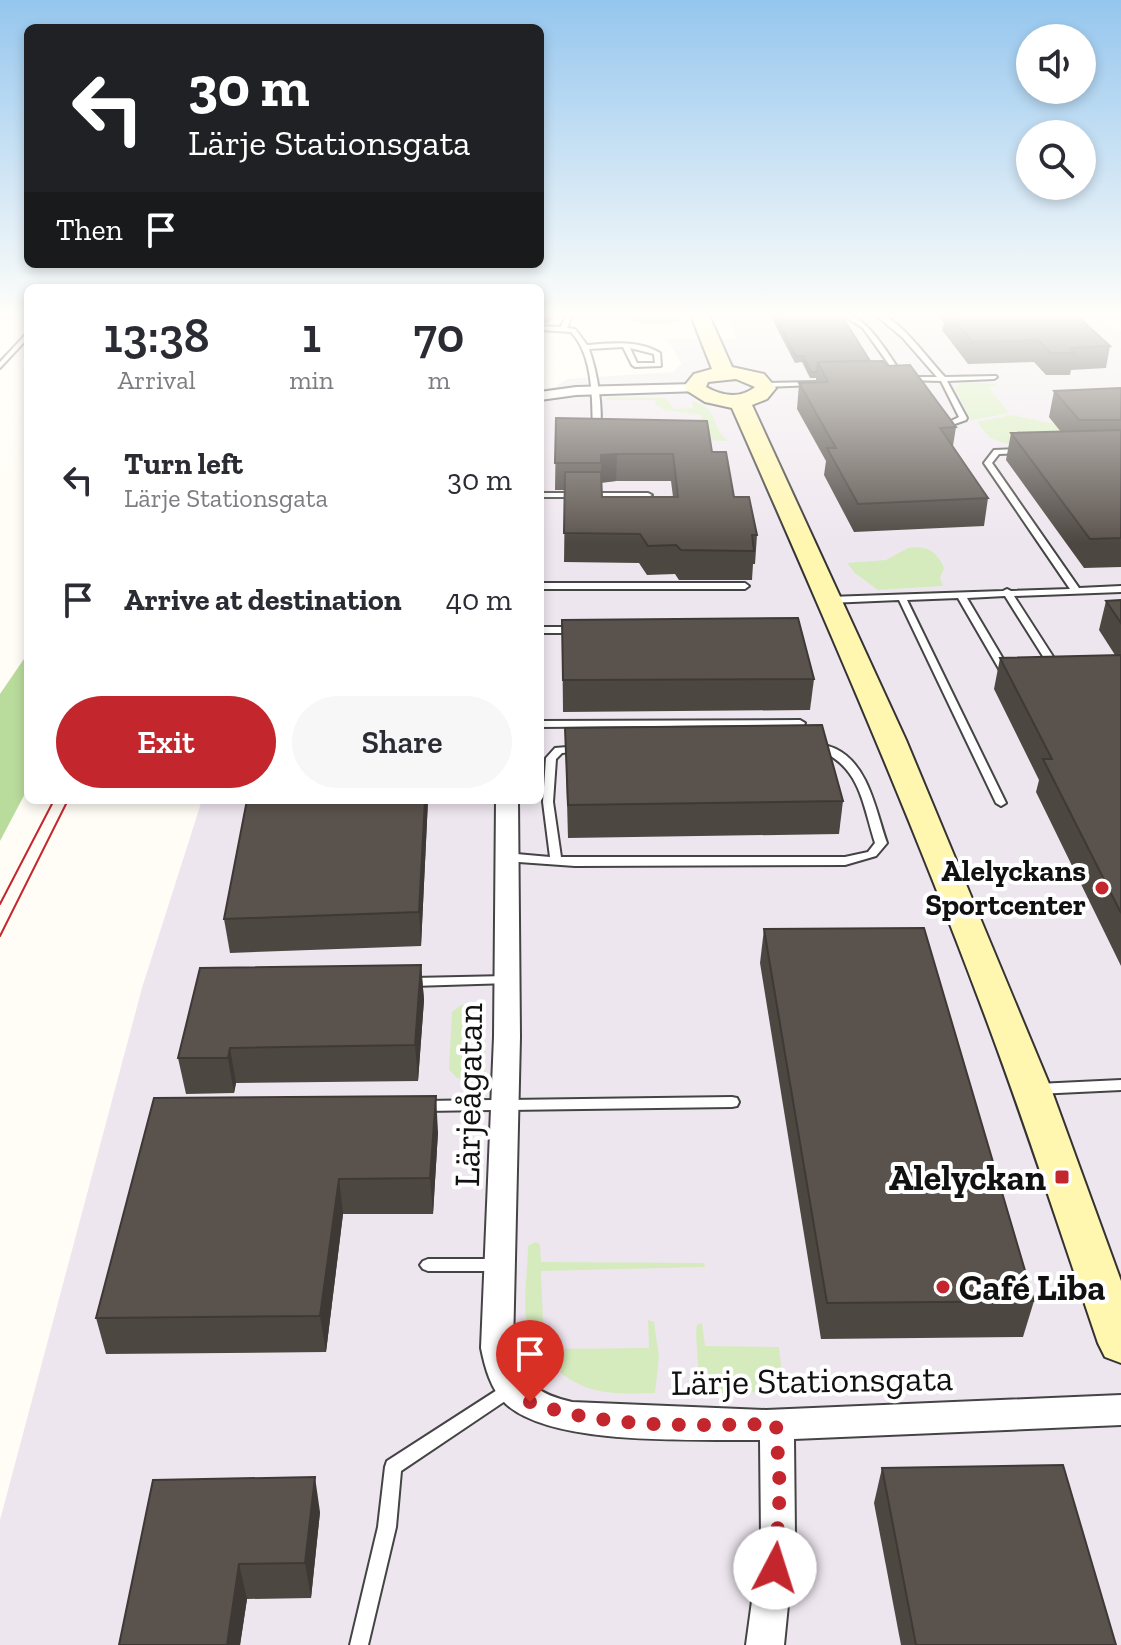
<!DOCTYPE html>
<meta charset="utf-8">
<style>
:root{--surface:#fff;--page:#f7f7f7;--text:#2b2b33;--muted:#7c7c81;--accent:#c4262e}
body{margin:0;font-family:"Zilla Slab",serif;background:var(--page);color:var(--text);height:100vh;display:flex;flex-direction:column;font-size:30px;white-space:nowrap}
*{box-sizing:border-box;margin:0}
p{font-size:26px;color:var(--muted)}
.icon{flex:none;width:44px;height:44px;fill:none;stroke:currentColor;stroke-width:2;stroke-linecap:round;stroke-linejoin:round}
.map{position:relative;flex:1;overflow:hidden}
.details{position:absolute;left:24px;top:284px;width:520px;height:520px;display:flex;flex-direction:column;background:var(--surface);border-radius:12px;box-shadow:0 4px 12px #0003}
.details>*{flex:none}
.hud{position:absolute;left:24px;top:24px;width:520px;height:244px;border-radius:12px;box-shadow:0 4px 12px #0003;background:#202124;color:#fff;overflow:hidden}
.fabs{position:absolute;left:1016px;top:24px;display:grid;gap:16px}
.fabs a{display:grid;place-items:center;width:80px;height:80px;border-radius:50%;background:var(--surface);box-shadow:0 4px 12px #0003;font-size:40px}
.pin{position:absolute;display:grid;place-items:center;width:68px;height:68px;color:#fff;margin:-82px -34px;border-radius:50% 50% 50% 0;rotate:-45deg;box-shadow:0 0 8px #0007}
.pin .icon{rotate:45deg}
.me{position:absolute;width:88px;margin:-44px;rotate:5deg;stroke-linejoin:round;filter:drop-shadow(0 0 6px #0008)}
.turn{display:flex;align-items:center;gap:28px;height:168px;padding:0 32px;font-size:36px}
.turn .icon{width:104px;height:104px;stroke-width:2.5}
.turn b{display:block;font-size:56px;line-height:68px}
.then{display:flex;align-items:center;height:76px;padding:0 32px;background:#0003;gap:16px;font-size:30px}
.eta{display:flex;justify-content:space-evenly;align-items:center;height:136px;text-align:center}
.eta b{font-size:48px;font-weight:600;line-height:56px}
.button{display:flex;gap:16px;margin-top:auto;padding:16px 32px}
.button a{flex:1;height:92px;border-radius:48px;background:var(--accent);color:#fff;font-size:32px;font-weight:600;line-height:92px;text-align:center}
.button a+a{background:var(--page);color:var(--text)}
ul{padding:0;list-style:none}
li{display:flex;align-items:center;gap:24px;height:120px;padding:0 32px}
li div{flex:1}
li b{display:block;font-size:30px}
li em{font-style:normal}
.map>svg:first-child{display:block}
.industrial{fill:#eee6ef}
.green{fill:#d5ebbd}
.forest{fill:#b9dc9c}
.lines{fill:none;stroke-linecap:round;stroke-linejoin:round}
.lane-casing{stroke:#444;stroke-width:4}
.street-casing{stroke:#444;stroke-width:4}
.secondary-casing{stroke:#333;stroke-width:4}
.lane{fill:#fff;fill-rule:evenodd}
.street{fill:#fff;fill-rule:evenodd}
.secondary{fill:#fff6b0;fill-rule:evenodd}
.tram{stroke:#c4262e;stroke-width:2}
.wall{fill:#4d4742;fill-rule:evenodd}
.shaded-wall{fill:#3f3936}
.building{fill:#5a524d;stroke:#3f3936;stroke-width:2}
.route{stroke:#c4262e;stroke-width:14;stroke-dasharray:0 25.2}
.poi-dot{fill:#c4262e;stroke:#fff;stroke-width:3}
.labels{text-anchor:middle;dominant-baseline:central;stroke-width:8;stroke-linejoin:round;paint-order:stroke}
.poi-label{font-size:30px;font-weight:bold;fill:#111;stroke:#fff;text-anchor:end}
.near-street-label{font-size:36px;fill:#111;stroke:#fff}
.near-poi-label{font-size:36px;font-weight:bold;fill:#111;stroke:#fff;text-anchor:end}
</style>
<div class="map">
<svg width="1121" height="1645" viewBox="0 0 1121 1645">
<rect width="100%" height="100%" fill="#fffdf5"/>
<path class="industrial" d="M 725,313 L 1088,313 L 1121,330 L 1121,1645 L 0,1645 L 0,1520 L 142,988 L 202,800 L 540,800 L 540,390 L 555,387 L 567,379 L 673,372 L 682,364 L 667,339 L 736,339 Z"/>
<g class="green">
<path d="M 965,382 L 996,384 L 998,386 L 988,387 L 1009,413 L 971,420 L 956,391 L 956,386 Z"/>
<path d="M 609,397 L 666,398 L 674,409 L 693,408 L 692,401 C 721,408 710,429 729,441 L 707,440 L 701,415 L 664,410 L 656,405 L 655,400 L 605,400 Z"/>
<path d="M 1011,415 L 1055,424 L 1060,430 L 1111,428 L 1007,444 L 990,438 L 977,422 Z"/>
<path d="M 908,548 C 926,545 937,551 944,568 L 940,578 L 943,586 L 878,590 L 855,573 L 847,563 L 886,560 Z"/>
<path d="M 486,1003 L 485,1075 L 478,1079 L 457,1078 L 449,1070 L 452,1012 L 461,1005 Z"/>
<path d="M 535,1242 L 540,1244 L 541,1262 L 704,1263 L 705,1267 L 541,1271 L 544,1349 L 649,1348 L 648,1320 L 654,1322 L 659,1357 L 655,1393 C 614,1394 587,1396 555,1368 C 545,1361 535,1352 531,1340 C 520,1313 528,1274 528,1246 Z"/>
<path d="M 702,1323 L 705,1346 L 779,1347 L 784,1392 L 719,1393 L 704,1388 L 699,1379 L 696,1333 L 697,1325 Z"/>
</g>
<g class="forest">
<path d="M 687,313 L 685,320 C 664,325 636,327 618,314 Z"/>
<path d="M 28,653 L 28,788 L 0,841 L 0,694 Z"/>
</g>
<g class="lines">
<defs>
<g id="lane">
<path d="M 567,313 L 573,313 L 567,328 L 575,329 L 587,345 C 612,343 639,340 660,353 L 661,366 L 635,367 L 632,365 L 623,347 L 589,349 C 598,375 603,408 600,435 L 593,433 C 592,400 594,356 571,332 L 540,330 L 540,326 L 561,327 ZM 630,348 L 654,354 L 655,363 L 637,363 Z"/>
<path d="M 839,313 C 865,311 890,357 903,376 L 902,377 L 898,377 L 863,328 Z"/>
<path d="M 873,313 C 895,311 929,361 945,377 L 996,376 L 997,377 L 994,379 L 947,381 L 967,418 L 966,420 L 949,426 L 945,424 L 959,417 L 941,381 L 905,380 L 904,379 L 907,377 L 937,377 L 902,337 Z"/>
<path d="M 28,332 L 28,338 L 0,368 L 0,362 Z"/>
<path d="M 816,382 L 816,384 L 814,385 L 765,387 L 761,385 L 765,383 Z"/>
<path d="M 1021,449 L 1024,449 L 1024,453 L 999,454 L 992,463 L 1079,588 L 1121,586 L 1121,592 L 1014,596 L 1061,669 L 1056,672 L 1051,669 L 1005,596 L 967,598 L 1012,674 L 1007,677 L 1002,674 L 958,598 L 907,600 L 1006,803 L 1001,806 L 996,803 L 899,600 L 829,603 L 825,600 L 829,597 L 1003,591 L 1007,589 L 1011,591 L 1070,589 L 984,463 L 994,450 Z"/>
<path d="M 540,493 L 648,493 L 652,495 L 648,497 L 540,497 Z"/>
<path d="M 540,583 L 745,583 L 749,586 L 745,589 L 540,589 Z"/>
<path d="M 540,627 L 575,627 L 580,630 L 575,633 L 540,633 Z"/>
<path d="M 800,720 L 805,723 L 804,725 L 540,727 L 540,721 Z"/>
<path d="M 817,743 C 823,745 830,746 836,749 C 869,765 876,812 887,843 L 876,856 L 845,865 L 575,866 L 506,861 L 500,857 L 506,853 L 550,857 L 543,802 L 546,758 L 555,748 L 580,746 L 584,747 L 585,749 L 584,751 L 562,753 L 556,759 L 553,802 L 561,857 L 845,857 L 868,852 L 875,843 C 862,802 860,763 813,748 L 812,746 Z"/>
<path d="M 507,976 L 511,977 L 513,980 L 511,983 L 413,986 L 409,985 L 407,982 L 409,979 L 413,978 Z"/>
<path d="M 1121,1080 L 1121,1090 L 1037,1094 L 1032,1092 L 1030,1089 L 1032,1086 L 1037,1084 Z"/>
<path d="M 732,1097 L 737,1098 L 739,1102 L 737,1106 L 732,1107 L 423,1111 L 418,1110 L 416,1106 L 418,1102 L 423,1101 Z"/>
<path d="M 428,1259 L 499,1259 L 504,1261 L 507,1265 L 504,1269 L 499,1271 L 428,1271 L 423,1269 L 420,1265 L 423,1261 Z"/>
<path d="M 511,1381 L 517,1383 L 519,1388 L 517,1393 L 401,1471 L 396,1527 L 368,1645 L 350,1645 L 378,1527 L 385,1467 L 387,1461 Z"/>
</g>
<g id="street">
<path d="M 695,384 L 702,388 L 700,391 L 576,395 L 540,400 L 540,392 L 576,387 Z"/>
<path d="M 496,800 L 518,800 L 520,1037 L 513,1348 C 520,1382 540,1395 572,1402 L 766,1410 L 1121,1395 L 1121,1425 L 794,1439 L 795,1535 L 784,1645 L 746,1645 L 761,1535 L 760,1440 C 698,1439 553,1447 506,1404 C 491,1390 485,1368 481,1348 L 494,1037 Z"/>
</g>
<path id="secondary" d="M 690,313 L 708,313 L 732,367 L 764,374 L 776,388 L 767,399 L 752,405 L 906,740 L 1050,1086 L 1121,1281 L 1121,1363 L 1105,1357 L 1098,1343 C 1059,1228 1022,1113 979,1000 C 904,800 818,603 732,408 L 705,402 L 686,390 L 685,385 L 694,374 L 712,369 ZM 736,379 L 755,387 C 740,399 722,396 706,387 L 708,382 Z"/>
</defs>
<use href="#lane" class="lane-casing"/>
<use href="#street" class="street-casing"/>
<use href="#secondary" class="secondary-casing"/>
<use href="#lane" class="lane"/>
<use href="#street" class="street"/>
<use href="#secondary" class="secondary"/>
<g class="tram">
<path d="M 0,904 L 54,800"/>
<path d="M 0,936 L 68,800"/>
</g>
</g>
<g class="wall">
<path d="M 540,313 L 558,313 L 547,323 L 540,324 Z"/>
<path d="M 769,313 L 840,313 L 870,361 L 887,366 L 956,427 L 953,446 L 988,498 L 984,526 L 854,532 L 824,475 L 826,461 L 797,409 L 799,383 L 816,382 L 816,378 L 810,378 L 802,362 L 795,363 Z"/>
<path d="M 935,313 L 1074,313 L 1110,346 L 1106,368 L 1071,370 L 1070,375 L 1046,375 L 1034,362 L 968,364 L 942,330 L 944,323 Z"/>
<path d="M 1121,388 L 1121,567 L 1084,568 L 1006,460 L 1011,433 L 1061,432 L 1049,417 L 1054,391 Z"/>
<path d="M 556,418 L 712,452 L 734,497 L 757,535 L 755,564 L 753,564 L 752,580 L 679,580 L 675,574 L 647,575 L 639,563 L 564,562 L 565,490 L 555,490 ZM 616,481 L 671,481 L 673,497 L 602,497 L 602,482 Z"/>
<path d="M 1121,600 L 1121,966 L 1036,792 L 1039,780 L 994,689 L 1000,658 L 1115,655 L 1099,630 L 1106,601 Z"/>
<path d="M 562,620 L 814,679 L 810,710 L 563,712 Z"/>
<path d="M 565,728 L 843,801 L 839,834 L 568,838 Z"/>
<path d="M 247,800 L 428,800 L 421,946 L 230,953 L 224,919 Z"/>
<path d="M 764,929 L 1034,1301 L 1023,1337 L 821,1339 L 760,963 Z"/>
<path d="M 421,965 L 424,1000 L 418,1081 L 236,1083 L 234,1093 L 186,1094 L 178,1058 Z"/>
<path d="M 154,1098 L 438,1132 L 433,1214 L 343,1214 L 326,1352 L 106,1354 L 96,1318 Z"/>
<path d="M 882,1468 L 1116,1645 L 901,1645 L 874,1503 Z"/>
<path d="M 153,1480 L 320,1512 L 311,1598 L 247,1599 L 240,1645 L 119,1645 Z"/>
</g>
<g class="shaded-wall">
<path d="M 546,313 L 558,313 L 547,323 Z"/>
<path d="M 617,454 L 616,481 L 601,483 L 601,455 Z"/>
<path d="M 425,800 L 428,800 L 421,946 L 419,912 Z"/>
<path d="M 421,965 L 424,1000 L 418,1081 L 415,1045 Z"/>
<path d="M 230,1048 L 236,1083 L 234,1093 L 228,1058 Z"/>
<path d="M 436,1096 L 438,1132 L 433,1214 L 430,1178 Z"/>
<path d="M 339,1179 L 343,1214 L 326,1352 L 320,1316 Z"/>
<path d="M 315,1477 L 320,1512 L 311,1598 L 305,1563 Z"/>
<path d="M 239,1564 L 247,1599 L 240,1645 L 227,1645 Z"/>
</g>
<g class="building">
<path d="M 773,313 L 840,313 L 870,361 L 818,362 L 817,372 L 811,372 L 803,356 L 796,356 Z"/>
<path d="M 948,313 L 1074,313 L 1110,346 L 1070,348 L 1074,353 L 1050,353 L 1038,340 L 972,342 Z"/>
<path d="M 883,361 L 887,366 L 910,365 L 956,427 L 940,428 L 988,498 L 858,504 L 827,448 L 836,448 L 799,383 L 828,382 L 818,362 Z"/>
<path d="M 1121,388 L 1121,420 L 1079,420 L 1054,391 Z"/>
<path d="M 556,418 L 707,421 L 712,452 L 726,452 L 734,497 L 749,497 L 757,535 L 752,535 L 754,551 L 681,550 L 676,545 L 648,546 L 640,534 L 564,533 L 565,472 L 601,472 L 602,497 L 678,497 L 673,454 L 617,454 L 601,455 L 601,463 L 555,463 Z"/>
<path d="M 1121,430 L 1121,538 L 1090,539 L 1011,433 Z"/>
<path d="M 1121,600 L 1121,623 L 1106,601 Z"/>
<path d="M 798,618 L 814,679 L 563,680 L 562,620 Z"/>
<path d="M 1121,655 L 1121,913 L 1043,759 L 1052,759 L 1000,658 Z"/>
<path d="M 822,725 L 843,801 L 568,805 L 565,728 Z"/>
<path d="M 247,800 L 425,800 L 419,912 L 224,919 Z"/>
<path d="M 924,928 L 1034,1301 L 827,1303 L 764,929 Z"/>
<path d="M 421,965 L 415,1045 L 230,1048 L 228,1058 L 178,1058 L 200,968 Z"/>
<path d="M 436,1096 L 430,1178 L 339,1179 L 320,1316 L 96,1318 L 154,1098 Z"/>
<path d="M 1063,1465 L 1116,1645 L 916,1645 L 882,1468 Z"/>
<path d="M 315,1477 L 305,1563 L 239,1564 L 227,1645 L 119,1645 L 153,1480 Z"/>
</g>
<linearGradient id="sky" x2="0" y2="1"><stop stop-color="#95c6ee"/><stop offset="0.58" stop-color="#fffefa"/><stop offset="1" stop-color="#fffefa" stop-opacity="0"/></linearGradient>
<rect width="1121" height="543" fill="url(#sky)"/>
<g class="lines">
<path class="route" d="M 530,1402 C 607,1430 694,1425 776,1424 L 780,1490 L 775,1568"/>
</g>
<g class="poi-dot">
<circle cx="1102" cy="888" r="8"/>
<rect x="1054" y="1169" width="16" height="16" rx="4"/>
<circle cx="943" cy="1287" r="8"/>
</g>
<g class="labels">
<g class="poi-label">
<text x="1086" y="871">Alelyckans<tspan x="1086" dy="34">Sportcenter</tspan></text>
</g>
<g class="near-street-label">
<text transform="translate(468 1095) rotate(-89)">Lärjeågatan</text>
<text transform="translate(812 1380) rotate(-1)">Lärje Stationsgata</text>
</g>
<g class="near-poi-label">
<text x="1046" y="1177">Alelyckan</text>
<text x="959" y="1287" text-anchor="start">Café Liba</text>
</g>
</g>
</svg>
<div class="fabs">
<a><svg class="icon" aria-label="sound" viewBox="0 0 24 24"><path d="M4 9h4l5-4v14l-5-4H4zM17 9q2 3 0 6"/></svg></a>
<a><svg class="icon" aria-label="search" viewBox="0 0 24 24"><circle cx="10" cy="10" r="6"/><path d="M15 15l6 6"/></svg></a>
</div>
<div class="pin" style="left:530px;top:1402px;background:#d93025"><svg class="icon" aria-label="arrive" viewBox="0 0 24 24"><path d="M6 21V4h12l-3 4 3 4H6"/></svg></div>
<svg class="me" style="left:775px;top:1568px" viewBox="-20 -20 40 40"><circle r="19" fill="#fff"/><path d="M0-13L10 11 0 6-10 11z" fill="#c4262e"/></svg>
<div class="hud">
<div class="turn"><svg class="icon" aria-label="left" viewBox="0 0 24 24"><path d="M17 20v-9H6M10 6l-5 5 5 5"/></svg><div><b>30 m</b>Lärje Stationsgata</div></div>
<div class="then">Then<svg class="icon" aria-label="arrive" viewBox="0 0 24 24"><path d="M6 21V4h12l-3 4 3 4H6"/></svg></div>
</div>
<section class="details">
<div class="eta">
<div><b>13:38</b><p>Arrival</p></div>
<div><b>1</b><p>min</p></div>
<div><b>70</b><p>m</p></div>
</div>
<ul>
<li><svg class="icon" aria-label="left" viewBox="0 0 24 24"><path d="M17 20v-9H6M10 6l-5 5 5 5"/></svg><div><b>Turn left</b><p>Lärje Stationsgata</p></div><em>30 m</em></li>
<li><svg class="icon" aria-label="arrive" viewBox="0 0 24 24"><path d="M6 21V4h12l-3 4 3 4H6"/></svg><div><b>Arrive at destination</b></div><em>40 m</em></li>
</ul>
<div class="button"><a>Exit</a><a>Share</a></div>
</section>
</div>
